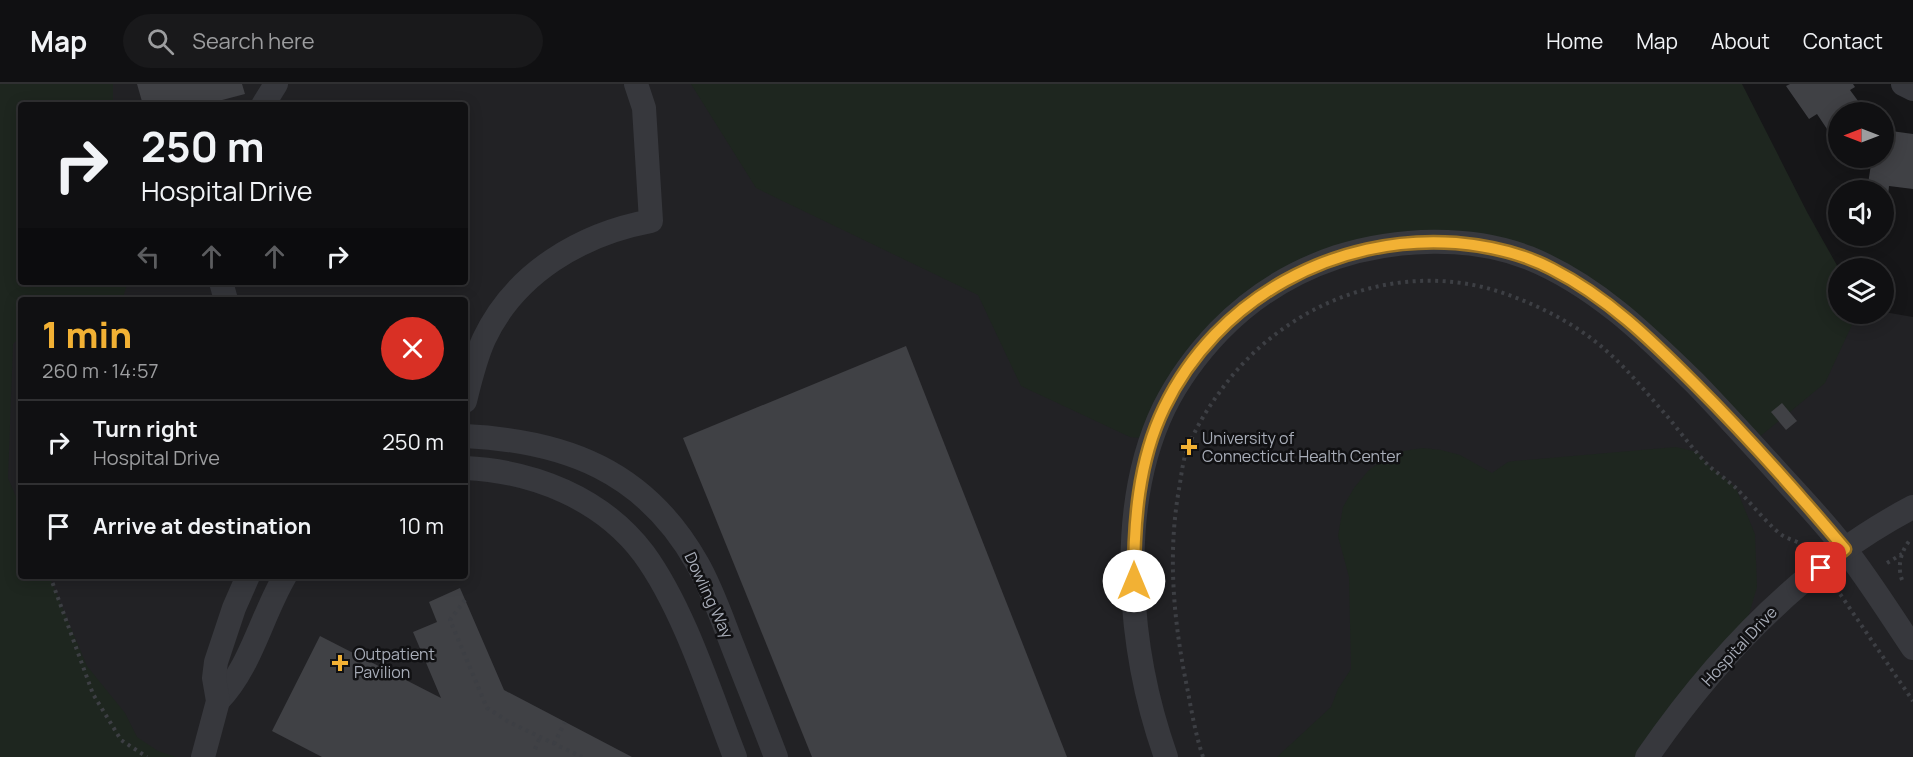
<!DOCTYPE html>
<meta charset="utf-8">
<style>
:root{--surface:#101012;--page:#19191b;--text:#f1f3f6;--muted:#9c9d9f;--line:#303032;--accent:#f2b134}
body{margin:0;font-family:Manrope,sans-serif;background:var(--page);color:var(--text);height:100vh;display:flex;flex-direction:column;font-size:22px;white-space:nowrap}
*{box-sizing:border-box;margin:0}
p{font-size:20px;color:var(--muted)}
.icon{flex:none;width:33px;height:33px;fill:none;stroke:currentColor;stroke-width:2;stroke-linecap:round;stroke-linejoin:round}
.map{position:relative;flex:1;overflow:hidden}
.side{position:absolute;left:18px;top:213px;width:450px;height:282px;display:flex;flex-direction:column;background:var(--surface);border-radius:6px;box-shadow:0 3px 15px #0003,0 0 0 2px var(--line)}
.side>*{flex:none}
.hud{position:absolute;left:18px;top:18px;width:450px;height:183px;border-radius:6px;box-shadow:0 3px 15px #0003,0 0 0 2px var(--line);background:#101012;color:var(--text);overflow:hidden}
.needle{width:39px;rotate:270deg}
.controls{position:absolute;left:1828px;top:18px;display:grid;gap:12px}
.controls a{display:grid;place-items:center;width:66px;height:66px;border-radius:50%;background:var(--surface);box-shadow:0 3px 15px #0003,0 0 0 2px var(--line);font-size:30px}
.pin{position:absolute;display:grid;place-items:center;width:51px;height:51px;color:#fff;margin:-26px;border-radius:12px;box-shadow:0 3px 9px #0006}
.me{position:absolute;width:66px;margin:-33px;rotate:0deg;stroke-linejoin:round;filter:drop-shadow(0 0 4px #0008)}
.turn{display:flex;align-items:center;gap:21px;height:126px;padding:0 24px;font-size:27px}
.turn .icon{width:78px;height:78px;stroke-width:2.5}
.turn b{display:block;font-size:42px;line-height:51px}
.lanes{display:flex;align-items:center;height:57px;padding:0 24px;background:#0003;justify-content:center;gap:30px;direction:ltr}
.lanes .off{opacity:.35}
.round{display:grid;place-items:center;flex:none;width:63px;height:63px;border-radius:32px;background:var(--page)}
.head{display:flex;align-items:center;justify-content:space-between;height:102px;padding:0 24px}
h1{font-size:36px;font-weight:800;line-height:45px;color:var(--accent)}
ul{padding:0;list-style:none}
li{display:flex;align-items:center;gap:18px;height:84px;padding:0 24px;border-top:2px solid var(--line)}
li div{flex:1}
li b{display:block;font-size:22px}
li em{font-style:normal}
header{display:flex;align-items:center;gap:36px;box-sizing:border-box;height:84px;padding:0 30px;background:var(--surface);border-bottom:2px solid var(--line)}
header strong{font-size:28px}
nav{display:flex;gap:33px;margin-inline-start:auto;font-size:21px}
.search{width:420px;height:54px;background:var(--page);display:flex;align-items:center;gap:15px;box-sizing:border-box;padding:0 21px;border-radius:33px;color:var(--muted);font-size:22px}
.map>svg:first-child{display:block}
.built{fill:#222225;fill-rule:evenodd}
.green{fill:#1e261f}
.building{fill:#404145}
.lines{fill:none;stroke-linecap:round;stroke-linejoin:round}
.path{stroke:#3d3f44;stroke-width:4;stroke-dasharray:3 4.5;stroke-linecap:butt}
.street{stroke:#37383d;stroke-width:24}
.route-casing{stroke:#9d7322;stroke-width:15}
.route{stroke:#f2b134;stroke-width:10}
.poi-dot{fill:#f2b134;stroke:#111113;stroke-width:2}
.labels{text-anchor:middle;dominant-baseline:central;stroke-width:5;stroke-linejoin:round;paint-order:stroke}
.poi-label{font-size:16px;fill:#a8adb8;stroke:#111113;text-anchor:start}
.street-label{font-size:16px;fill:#a8adb8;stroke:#111113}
</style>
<header>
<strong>Map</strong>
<div class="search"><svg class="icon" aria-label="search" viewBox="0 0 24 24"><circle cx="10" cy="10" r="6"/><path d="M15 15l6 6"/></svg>Search here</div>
<nav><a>Home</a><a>Map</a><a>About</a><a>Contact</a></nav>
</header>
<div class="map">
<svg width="1913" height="673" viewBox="0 0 1913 673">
<rect width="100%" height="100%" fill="#161618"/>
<path class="built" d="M 0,0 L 1525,0 L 1839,230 L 1884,230 L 1884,228 L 1913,233 L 1913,673 L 0,673 ZM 21,21 L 465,21 L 465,198 L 21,198 ZM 21,216 L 465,216 L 465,492 L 21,492 Z"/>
<g class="green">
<path d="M 0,0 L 113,0 L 113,21 L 21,21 L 21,198 L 128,198 L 122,216 L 21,216 L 21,252 L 13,260 L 8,394 L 21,424 L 21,492 L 49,492 L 87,582 L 125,629 L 137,653 L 158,667 L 176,673 L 0,673 Z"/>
<path d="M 691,0 L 1742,0 L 1807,128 L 1839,185 L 1839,230 L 1857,230 L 1825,299 L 1752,359 L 1593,209 L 1511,166 L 1409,157 L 1244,216 L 1151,355 L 1130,353 L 1021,302 L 978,211 L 756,104 Z"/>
<path d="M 1676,363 L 1697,368 L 1708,381 L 1736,404 L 1755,450 L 1757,503 L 1747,537 L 1646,673 L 1277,673 L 1331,623 L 1338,605 L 1351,585 L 1349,493 L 1338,452 L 1343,423 L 1354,404 L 1368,387 L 1387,373 L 1404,367 L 1423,364 L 1441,366 L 1460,371 L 1492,389 L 1508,378 L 1514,377 Z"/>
</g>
<g class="building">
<path d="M 137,0 L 242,0 L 245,10 L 203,21 L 143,21 Z"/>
<path d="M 1790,0 L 1853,0 L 1855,3 L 1850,6 L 1861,21 L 1850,28 L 1839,28 L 1839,36 L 1827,45 L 1817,30 L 1809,35 L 1786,2 Z"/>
<path d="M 1884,46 L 1913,50 L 1913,105 L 1889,102 L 1888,112 L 1884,111 L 1884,106 L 1867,106 L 1872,74 L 1884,74 Z"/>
<path d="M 906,262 L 1067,673 L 812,673 L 683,354 Z"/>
<path d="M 1782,319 L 1797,337 L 1786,346 L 1771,328 Z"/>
<path d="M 460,504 L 504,606 L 632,673 L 322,673 L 272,647 L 320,552 L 441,614 L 413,548 L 437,538 L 429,518 Z"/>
</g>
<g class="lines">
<g class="path">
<path d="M 19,358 L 21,369"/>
<path d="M 1887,479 L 1902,470"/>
<path d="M 50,492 L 93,610 L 121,656 L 147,673"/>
<path d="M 1902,496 C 1897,482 1901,467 1910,456"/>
<path d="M 1836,504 L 1913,617"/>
<path d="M 465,516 L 450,536 L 487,624 L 509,638 L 582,673"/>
<path d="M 554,660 L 565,638"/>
<path d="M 535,665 L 540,653"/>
<path d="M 1203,673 C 1196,652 1192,630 1188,608 C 1174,541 1167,473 1179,405 C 1181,394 1182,383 1185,372 C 1192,350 1205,328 1219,309 C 1282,219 1400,172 1506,210 C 1545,224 1581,243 1611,271 C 1631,289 1649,312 1667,332 C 1681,349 1695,368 1710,383 C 1719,390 1728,397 1736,404 C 1750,418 1763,435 1778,448 C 1786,456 1799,456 1806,464"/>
</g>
<g class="street">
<path d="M 1903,0 L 1913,5"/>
<path d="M 263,21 L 276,0"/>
<path d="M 221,198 L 226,216"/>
<path d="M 465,317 C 470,296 475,275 484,255 C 515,189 581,150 651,137 L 644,24 L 636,0"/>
<path d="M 465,352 C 566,357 645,387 697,479 C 712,505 722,535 733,563 C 747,599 762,636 776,673"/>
<path d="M 465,384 C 533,387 602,414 644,470 C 684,525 710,609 735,673"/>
<path d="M 218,617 C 251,583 261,533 285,492"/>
<path d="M 203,673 L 218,617 L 214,594 L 216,578 L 234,524 L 248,492"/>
<path d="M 1166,673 C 1129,569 1115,426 1164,324 C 1178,296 1197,270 1219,247 C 1251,214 1292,188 1337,173 C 1397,154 1470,151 1529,174 C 1595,201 1645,250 1695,299 C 1725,330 1753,361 1782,393 C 1803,416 1825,439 1844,464 C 1869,496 1890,530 1913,564"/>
<path d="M 1647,673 C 1716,573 1804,480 1913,423"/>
</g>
</g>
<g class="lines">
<defs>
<path id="route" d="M 1134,497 C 1134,438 1138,378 1164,324 C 1217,214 1336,150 1456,159 C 1490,162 1522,169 1552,185 C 1607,213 1650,255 1694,299 C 1747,352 1797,408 1845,465 L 1821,484"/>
</defs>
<use href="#route" class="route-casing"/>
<use href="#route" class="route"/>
</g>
<g class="poi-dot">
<path d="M1186 354h6v6h6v6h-6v6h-6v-6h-6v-6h6z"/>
<path d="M337 570h6v6h6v6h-6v6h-6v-6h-6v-6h6z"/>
</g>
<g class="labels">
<g class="poi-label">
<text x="1202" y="354">University of<tspan x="1202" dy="18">Connecticut Health Center</tspan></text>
<text x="354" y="570">Outpatient<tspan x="354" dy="18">Pavilion</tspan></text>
</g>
<g class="street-label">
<text transform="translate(709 511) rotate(65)">Dowling Way</text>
<text transform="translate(1739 562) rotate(-47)">Hospital Drive</text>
</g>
</g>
</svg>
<div class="controls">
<a><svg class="needle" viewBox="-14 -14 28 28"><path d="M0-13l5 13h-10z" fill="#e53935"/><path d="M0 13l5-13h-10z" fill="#9c9d9f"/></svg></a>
<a><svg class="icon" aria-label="sound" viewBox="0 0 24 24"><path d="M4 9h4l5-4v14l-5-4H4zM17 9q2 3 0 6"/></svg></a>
<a><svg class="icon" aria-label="layers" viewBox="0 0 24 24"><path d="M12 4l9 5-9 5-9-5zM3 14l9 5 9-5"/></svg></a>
</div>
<div class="pin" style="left:1821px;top:484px;background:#d93025"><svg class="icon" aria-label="arrive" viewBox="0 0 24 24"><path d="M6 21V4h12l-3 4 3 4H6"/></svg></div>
<svg class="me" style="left:1134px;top:497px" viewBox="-20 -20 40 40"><circle r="19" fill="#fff"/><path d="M0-13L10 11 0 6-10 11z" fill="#f2b134"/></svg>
<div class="hud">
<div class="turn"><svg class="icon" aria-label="right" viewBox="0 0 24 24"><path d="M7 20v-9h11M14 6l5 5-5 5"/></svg><div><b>250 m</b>Hospital Drive</div></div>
<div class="lanes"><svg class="icon off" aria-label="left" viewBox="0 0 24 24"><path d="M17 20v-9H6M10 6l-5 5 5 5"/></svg><svg class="icon off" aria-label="ahead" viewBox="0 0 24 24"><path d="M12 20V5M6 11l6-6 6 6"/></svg><svg class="icon off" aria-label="ahead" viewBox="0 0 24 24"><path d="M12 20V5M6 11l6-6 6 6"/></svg><svg class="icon" aria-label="right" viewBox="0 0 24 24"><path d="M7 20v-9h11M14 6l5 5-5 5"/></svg></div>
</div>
<section class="side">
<div class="head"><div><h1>1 min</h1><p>260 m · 14:57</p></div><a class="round" style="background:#d93025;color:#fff"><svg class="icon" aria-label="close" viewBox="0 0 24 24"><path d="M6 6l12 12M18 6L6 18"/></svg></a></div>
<ul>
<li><svg class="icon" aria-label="right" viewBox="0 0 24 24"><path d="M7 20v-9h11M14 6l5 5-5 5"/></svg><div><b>Turn right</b><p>Hospital Drive</p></div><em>250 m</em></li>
<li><svg class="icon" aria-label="arrive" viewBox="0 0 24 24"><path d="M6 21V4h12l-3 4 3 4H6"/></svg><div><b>Arrive at destination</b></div><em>10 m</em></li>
</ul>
</section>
</div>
